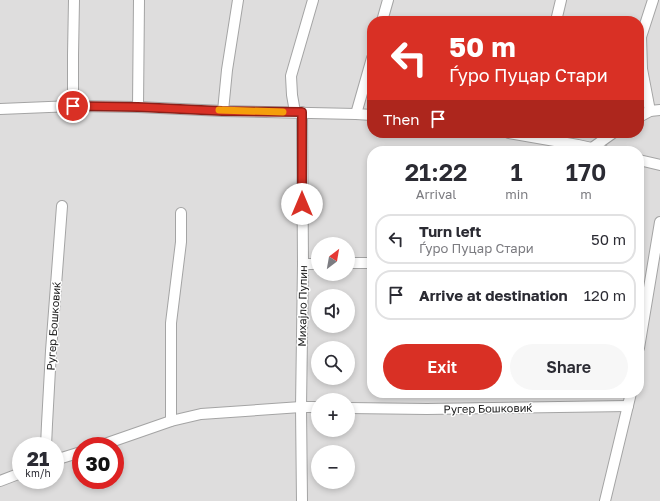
<!DOCTYPE html>
<meta charset="utf-8">
<style>
:root{--surface:#fff;--page:#f7f7f7;--text:#2b2b33;--muted:#7c7c81;--line:#e1e1e2;--accent:#d93025}
body{margin:0;font-family:"Golos Text",sans-serif;background:var(--page);color:var(--text);height:100vh;display:flex;flex-direction:column;font-size:15px;white-space:nowrap}
*{box-sizing:border-box;margin:0}
p{font-size:13px;color:var(--muted)}
.icon{flex:none;width:22px;height:22px;fill:none;stroke:currentColor;stroke-width:2;stroke-linecap:round;stroke-linejoin:round}
.map{position:relative;flex:1;overflow:hidden}
.panel{position:absolute;left:367px;top:146px;width:277px;height:252px;display:flex;flex-direction:column;background:var(--surface);border-radius:16px;box-shadow:0 2px 6px #0003}
.panel>*{flex:none}
.banner{position:absolute;left:367px;top:16px;width:277px;height:122px;border-radius:16px;box-shadow:0 2px 6px #0003;background:#d93025;color:#fff;overflow:hidden}
.needle{width:26px;rotate:31deg}
.tools{position:absolute;left:311px;top:237px;display:grid;gap:8px}
.tools a{display:grid;place-items:center;width:44px;height:44px;border-radius:50%;background:var(--surface);box-shadow:0 2px 6px #0003;font-size:20px}
.speed{position:absolute;left:12px;top:437px;display:flex;gap:8px;font-size:20px;font-weight:700;text-align:center}
.speed>*{display:grid;place-content:center;width:52px;height:52px;border-radius:50%;background:var(--surface);box-shadow:0 2px 6px #0003;line-height:1}
.speed small{font-size:10px;font-weight:400}
.speed .limit{border:6px solid #d22;background:#fff;color:#111}
.pin{position:absolute;display:grid;place-items:center;width:34px;height:34px;color:#fff;margin:-17px;border:2px solid #fff;border-radius:50%;box-shadow:0 1px 4px #0007}
.me{position:absolute;width:44px;margin:-22px;rotate:0deg;stroke-linejoin:round;filter:drop-shadow(0 0 3px #0008)}
.turn{display:flex;align-items:center;gap:14px;height:84px;padding:0 16px;font-size:18px}
.turn .icon{width:52px;height:52px;stroke-width:2.5}
.turn b{display:block;font-size:28px;line-height:34px}
.then{display:flex;align-items:center;height:38px;padding:0 16px;background:#0003;gap:8px;font-size:15px}
.eta{display:flex;justify-content:space-evenly;align-items:center;height:68px;text-align:center}
.eta b{font-size:24px;font-weight:600;line-height:28px}
.cta{display:flex;gap:8px;margin-top:auto;padding:8px 16px}
.cta a{flex:1;height:46px;border-radius:24px;background:var(--accent);color:#fff;font-size:16px;font-weight:600;line-height:46px;text-align:center}
.cta a+a{background:var(--page);color:var(--text)}
ul{padding:0;list-style:none}
li{display:flex;align-items:center;gap:12px;height:50px;margin:0 8px 6px;padding:0 8px;border:2px solid var(--line);border-radius:16px}
li div{flex:1}
li b{display:block;font-size:15px}
li em{font-style:normal}
.map>svg:first-child{display:block}
.residential{fill:#dedddd;fill-rule:evenodd}
.lines{fill:none;stroke-linecap:round;stroke-linejoin:round}
.minor-casing{stroke:#a4a4a4;stroke-width:12}
.minor{stroke:#fff;stroke-width:10}
.route-casing{stroke:#8d1f18;stroke-width:10}
.route{stroke:#d93025;stroke-width:7}
.slow{stroke:#f59e0b;stroke-width:7}
.labels{text-anchor:middle;dominant-baseline:central;stroke-width:3;stroke-linejoin:round;paint-order:stroke}
.street-label{font-size:11px;fill:#202020;stroke:#fff}
</style>
<div class="map">
<svg width="660" height="501" viewBox="0 0 660 501">
<rect width="100%" height="100%" fill="#f0ece7"/>
<path class="residential" d="M 0,0 L 660,0 L 660,501 L 0,501 ZM 372,21 L 639,21 L 639,133 L 372,133 ZM 372,151 L 639,151 L 639,393 L 372,393 ZM 318,244 L 348,244 L 348,274 L 318,274 ZM 318,296 L 348,296 L 348,326 L 318,326 ZM 318,348 L 348,348 L 348,378 L 318,378 ZM 318,400 L 348,400 L 348,430 L 318,430 ZM 21,446 L 55,446 L 55,480 L 21,480 ZM 81,446 L 115,446 L 115,480 L 81,480 ZM 318,452 L 348,452 L 348,482 L 318,482 Z"/>
<g class="lines">
<defs>
<g id="minor">
<path d="M 382,21 L 388,0"/>
<path d="M 556,21 L 561,0"/>
<path d="M 73,106 L 73,55 L 74,0"/>
<path d="M 138,107 L 139,0"/>
<path d="M 0,109 L 73,106 L 138,107 L 223,111 L 356,114 L 372,115"/>
<path d="M 223,111 L 227,70 L 238,0"/>
<path d="M 650,111 L 642,69 L 641,37 L 653,0"/>
<path d="M 295,112 L 292,95 L 291,76 L 313,0"/>
<path d="M 302,112 L 303,264 L 301,407 L 302,501"/>
<path d="M 356,114 L 372,58"/>
<path d="M 639,117 L 650,111 L 660,110"/>
<path d="M 509,133 L 578,145 L 605,151"/>
<path d="M 592,148 L 613,133"/>
<path d="M 639,160 L 660,165"/>
<path d="M 348,263 L 372,263"/>
<path d="M 303,264 L 318,264"/>
<path d="M 639,348 L 660,222"/>
<path d="M 348,408 L 427,409 L 628,406"/>
<path d="M 171,421 L 171,323 L 181,242 L 181,213"/>
<path d="M 46,446 L 47,424 L 51,351 L 62,206"/>
<path d="M 99,446 L 171,421 L 201,414 L 301,407 L 318,407"/>
<path d="M 55,460 L 81,452"/>
<path d="M 0,481 L 21,473"/>
<path d="M 605,501 L 631,393"/>
</g>
</defs>
<use href="#minor" class="minor-casing"/>
<use href="#minor" class="minor"/>
</g>
<g class="lines">
<defs>
<path id="route" d="M 73,106 L 138,107 L 222,111 L 302,112 L 302,204"/>
</defs>
<use href="#route" class="route-casing"/>
<use href="#route" class="route"/>
<path class="slow" d="M 219,110 L 283,112"/>
</g>
<g class="labels">
<g class="street-label">
<text transform="translate(302 306) rotate(-89)">Михајло Пупин</text>
<text transform="translate(53 326) rotate(-86)">Ругер Бошковиќ</text>
<text transform="translate(488 408) rotate(-1)">Ругер Бошковиќ</text>
</g>
</g>
</svg>
<div class="tools">
<a><svg class="needle" viewBox="-14 -14 28 28"><path d="M0-13l5 13h-10z" fill="#e53935"/><path d="M0 13l5-13h-10z" fill="#7c7c81"/></svg></a>
<a><svg class="icon" aria-label="sound" viewBox="0 0 24 24"><path d="M4 9h4l5-4v14l-5-4H4zM17 9q2 3 0 6"/></svg></a>
<a><svg class="icon" aria-label="search" viewBox="0 0 24 24"><circle cx="10" cy="10" r="6"/><path d="M15 15l6 6"/></svg></a>
<a>+</a>
<a>−</a>
</div>
<div class="speed"><div>21<small>km/h</small></div><div class="limit">30</div></div>
<div class="pin" style="left:73px;top:106px;background:#d93025"><svg class="icon" aria-label="arrive" viewBox="0 0 24 24"><path d="M6 21V4h12l-3 4 3 4H6"/></svg></div>
<svg class="me" style="left:302px;top:204px" viewBox="-20 -20 40 40"><circle r="19" fill="#fff"/><path d="M0-13L10 11 0 6-10 11z" fill="#d93025"/></svg>
<div class="banner">
<div class="turn"><svg class="icon" aria-label="left" viewBox="0 0 24 24"><path d="M17 20v-9H6M10 6l-5 5 5 5"/></svg><div><b>50 m</b>Ѓуро Пуцар Стари</div></div>
<div class="then">Then<svg class="icon" aria-label="arrive" viewBox="0 0 24 24"><path d="M6 21V4h12l-3 4 3 4H6"/></svg></div>
</div>
<section class="panel">
<div class="eta">
<div><b>21:22</b><p>Arrival</p></div>
<div><b>1</b><p>min</p></div>
<div><b>170</b><p>m</p></div>
</div>
<ul>
<li><svg class="icon" aria-label="left" viewBox="0 0 24 24"><path d="M17 20v-9H6M10 6l-5 5 5 5"/></svg><div><b>Turn left</b><p>Ѓуро Пуцар Стари</p></div><em>50 m</em></li>
<li><svg class="icon" aria-label="arrive" viewBox="0 0 24 24"><path d="M6 21V4h12l-3 4 3 4H6"/></svg><div><b>Arrive at destination</b></div><em>120 m</em></li>
</ul>
<div class="cta"><a>Exit</a><a>Share</a></div>
</section>
</div>
